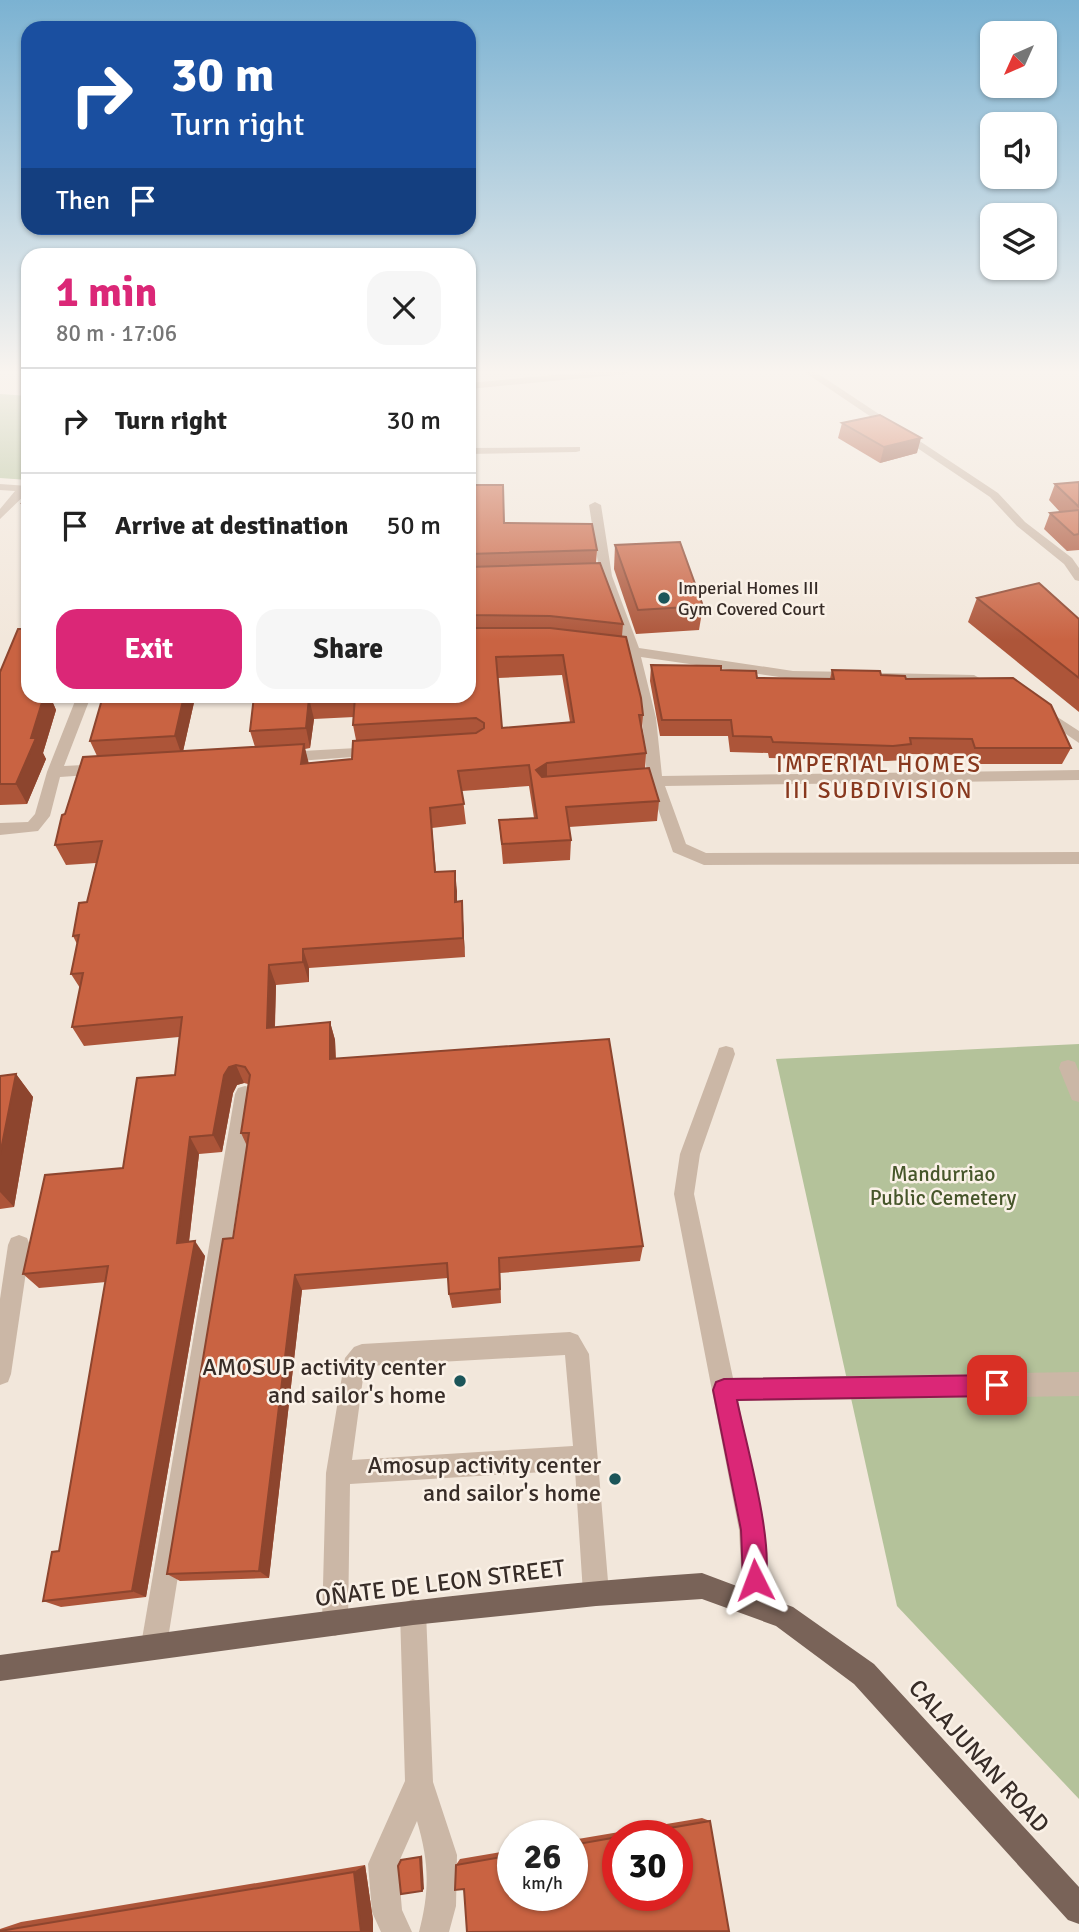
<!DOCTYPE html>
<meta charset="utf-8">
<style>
:root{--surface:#fff;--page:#f6f6f6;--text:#222;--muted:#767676;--line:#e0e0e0;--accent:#db2777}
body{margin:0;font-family:Signika,sans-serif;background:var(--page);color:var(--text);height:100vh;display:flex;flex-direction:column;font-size:26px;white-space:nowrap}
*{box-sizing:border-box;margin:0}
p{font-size:23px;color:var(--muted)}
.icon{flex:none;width:38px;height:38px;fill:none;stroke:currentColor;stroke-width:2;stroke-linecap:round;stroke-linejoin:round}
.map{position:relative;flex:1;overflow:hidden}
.panel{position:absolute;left:21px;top:248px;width:455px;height:455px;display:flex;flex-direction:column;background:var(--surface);border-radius:21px;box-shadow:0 2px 5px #0004}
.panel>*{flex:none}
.hud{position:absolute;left:21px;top:21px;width:455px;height:214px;border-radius:21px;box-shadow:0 2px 5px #0004;background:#1a4fa0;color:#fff;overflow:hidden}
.needle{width:46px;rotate:225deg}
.fabs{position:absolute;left:980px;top:21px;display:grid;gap:14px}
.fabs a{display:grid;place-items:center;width:77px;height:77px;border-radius:14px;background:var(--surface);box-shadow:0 2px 5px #0004;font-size:35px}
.speed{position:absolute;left:497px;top:1820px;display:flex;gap:14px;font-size:35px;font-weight:700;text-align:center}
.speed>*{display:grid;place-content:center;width:91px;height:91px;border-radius:50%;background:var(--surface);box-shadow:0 2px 5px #0004;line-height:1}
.speed small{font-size:18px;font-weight:400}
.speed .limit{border:10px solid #d22;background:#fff;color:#111}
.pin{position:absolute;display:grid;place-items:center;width:60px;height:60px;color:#fff;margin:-30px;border-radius:14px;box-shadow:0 4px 10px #0006}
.me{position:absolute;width:77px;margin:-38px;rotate:357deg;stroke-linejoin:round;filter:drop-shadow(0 0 5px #0008)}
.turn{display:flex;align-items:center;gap:24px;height:147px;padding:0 35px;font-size:32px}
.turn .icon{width:91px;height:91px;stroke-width:2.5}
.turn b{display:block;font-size:49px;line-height:60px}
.then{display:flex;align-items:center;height:66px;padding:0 35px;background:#0003;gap:14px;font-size:26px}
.round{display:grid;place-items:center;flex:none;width:74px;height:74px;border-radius:21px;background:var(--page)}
.overview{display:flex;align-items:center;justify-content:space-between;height:119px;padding:0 35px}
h1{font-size:42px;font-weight:800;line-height:52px;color:var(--accent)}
.action{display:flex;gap:14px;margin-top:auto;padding:14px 35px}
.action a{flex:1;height:80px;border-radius:21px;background:var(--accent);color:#fff;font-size:28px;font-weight:800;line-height:80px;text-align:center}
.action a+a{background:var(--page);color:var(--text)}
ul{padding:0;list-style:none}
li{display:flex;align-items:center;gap:21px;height:105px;padding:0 35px;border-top:2px solid var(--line)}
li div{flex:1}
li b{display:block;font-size:26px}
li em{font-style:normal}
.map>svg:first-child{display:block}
.green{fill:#b4c29a}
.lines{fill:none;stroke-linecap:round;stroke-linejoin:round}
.minor{fill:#cbb7a6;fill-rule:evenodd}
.major{fill:#796358;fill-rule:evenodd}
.wall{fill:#ad5539;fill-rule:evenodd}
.shaded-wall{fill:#8d452e}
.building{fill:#c96342;stroke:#8d452e;stroke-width:2;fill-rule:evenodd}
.route{fill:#db2777;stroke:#8e194d;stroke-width:2}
.poi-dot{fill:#1c5559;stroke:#faf1e7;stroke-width:2.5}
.labels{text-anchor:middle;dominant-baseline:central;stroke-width:5;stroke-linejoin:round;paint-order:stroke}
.far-poi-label{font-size:18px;fill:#372c27;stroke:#faf1e7;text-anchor:start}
.park-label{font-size:21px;fill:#46562a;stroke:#faf1e7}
.neighbourhood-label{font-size:23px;letter-spacing:2px;fill:#88381e;stroke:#faf1e7}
.near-poi-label{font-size:24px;fill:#372c27;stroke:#faf1e7;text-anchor:end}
.near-street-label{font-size:24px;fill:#372c27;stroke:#faf1e7}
</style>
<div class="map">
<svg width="1079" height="1932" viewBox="0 0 1079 1932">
<rect width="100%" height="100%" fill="#f2e7db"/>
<g class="green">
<path d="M 0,394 L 28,396 L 28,480 L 0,478 Z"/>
<path d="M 1079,1044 L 1079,1799 L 897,1606 L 776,1059 Z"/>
</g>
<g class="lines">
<g class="minor">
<path d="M 598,371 L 632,371 L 627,374 L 469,389 L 469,383 Z"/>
<path d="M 803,371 L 814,371 L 998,493 L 1025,522 L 1072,558 L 1079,568 L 1079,581 L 1075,580 L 1064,564 L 1017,526 L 990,497 Z"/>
<path d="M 580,447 L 580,451 L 576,452 L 469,454 L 469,448 Z"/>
<path d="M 0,484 L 28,486 L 28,492 L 0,519 L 0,509 L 15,491 L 0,490 Z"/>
<path d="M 595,502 L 601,505 L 612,576 L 639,648 L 793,671 L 855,672 L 862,676 L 855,680 L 793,679 L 641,657 L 656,718 L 662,776 L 1079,770 L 1079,780 L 665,786 L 686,844 L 706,853 L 1079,852 L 1079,864 L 704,865 L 673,852 L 650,786 L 640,785 L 637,781 L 647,776 L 642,718 L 627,655 L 615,650 L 625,646 L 600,576 L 589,505 Z"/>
<path d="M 883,673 L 974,675 L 981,679 L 974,683 L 878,680 L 878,674 Z"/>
<path d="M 77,696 L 91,696 L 64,766 L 103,764 L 110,769 L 103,774 L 60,777 L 50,816 L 38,831 L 0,835 L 0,823 L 28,822 L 35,814 L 47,772 Z"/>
<path d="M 1042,707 L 1079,731 L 1079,743 L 1037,714 L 1035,711 Z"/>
<path d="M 375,747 L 382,752 L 380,755 L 284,762 L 277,757 L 284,752 Z"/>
<path d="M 726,1046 L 733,1048 L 735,1054 L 700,1154 L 694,1194 L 733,1378 L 1079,1372 L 1079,1396 L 738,1401 L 765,1530 L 769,1605 L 765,1614 L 756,1618 L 747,1614 L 743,1605 L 739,1530 L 674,1194 L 680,1154 L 717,1054 L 719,1048 Z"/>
<path d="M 1068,1060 L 1075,1062 L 1079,1072 L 1079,1102 L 1072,1100 L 1059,1068 L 1061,1062 Z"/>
<path d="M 245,1086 L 252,1088 L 255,1094 L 167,1645 L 163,1654 L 154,1658 L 145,1654 L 141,1645 L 235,1094 L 238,1088 Z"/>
<path d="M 19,1235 L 27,1238 L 30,1245 L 11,1374 L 8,1382 L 0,1385 L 0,1299 L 8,1245 L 11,1238 Z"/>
<path d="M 570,1332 L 578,1335 L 589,1354 L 609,1593 L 605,1602 L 596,1606 L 587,1602 L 583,1593 L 575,1470 L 350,1484 L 348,1623 L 344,1632 L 335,1636 L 326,1632 L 322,1623 L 326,1473 L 345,1358 L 354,1347 L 362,1344 ZM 565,1355 L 573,1446 L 352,1460 L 364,1371 L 368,1366 Z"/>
<path d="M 413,1599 L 422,1603 L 426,1612 L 433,1782 L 457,1855 L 456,1906 L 449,1932 L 419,1932 C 430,1890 429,1862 417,1821 L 398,1864 L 402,1910 L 412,1932 L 381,1932 L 372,1912 L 368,1864 L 405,1781 L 400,1612 L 404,1603 Z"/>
</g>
<path class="major" d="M 702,1573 L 793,1607 L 874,1664 L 1079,1887 L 1079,1924 L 1068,1920 L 854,1684 L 776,1626 L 702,1599 L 596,1606 L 413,1625 L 0,1681 L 0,1655 C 234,1623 467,1589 702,1573 Z"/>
</g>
<g class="wall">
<path d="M 842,423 L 917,453 L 880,463 L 838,438 Z"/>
<path d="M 1079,482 L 1079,550 L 1067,551 L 1044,529 L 1050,513 L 1060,512 L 1049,500 L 1055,484 Z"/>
<path d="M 469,485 L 504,523 L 597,550 L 596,563 L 623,624 L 622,636 L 643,715 L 642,728 L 646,753 L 645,769 L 659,801 L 657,821 L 569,827 L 571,840 L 570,860 L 503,864 L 499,820 L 534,818 L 529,786 L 462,791 L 466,824 L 432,828 L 436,872 L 455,871 L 457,901 L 462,901 L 465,957 L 309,968 L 309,982 L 276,985 L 275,1027 L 330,1022 L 335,1040 L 336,1059 L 643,1246 L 640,1261 L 500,1273 L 501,1303 L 452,1308 L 449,1294 L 448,1278 L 302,1290 L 269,1578 L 180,1581 L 167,1574 L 233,1238 L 247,1146 L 241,1133 L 248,1084 L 244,1083 L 237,1085 L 233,1093 L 222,1152 L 199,1154 L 189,1242 L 205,1256 L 146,1597 L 61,1607 L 43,1601 L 59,1551 L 106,1282 L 39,1288 L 23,1274 L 123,1168 L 175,1075 L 179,1037 L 84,1046 L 72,1027 L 80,988 L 71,974 L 77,944 L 73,936 L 87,902 L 96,863 L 66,865 L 55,845 L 65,814 L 97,756 L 90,741 L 102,699 L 101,696 L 212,696 L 195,698 L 183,751 L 255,747 L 250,731 L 254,696 L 469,696 ZM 562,675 L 570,722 L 502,728 L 498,678 ZM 354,717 L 353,725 L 356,740 L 352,759 L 308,763 L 305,749 L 310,748 L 314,719 Z"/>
<path d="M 28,494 L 28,518 L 22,503 Z"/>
<path d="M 615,545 L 703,606 L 699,630 L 636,634 L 614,569 Z"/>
<path d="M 977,598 L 1079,619 L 1079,712 L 968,622 Z"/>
<path d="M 651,665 L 757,678 L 830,679 L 832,670 L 906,679 L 1071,748 L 1062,764 L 969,764 L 966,755 L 908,754 L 906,760 L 887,761 L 769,758 L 768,753 L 730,752 L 728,736 L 660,736 L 650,681 Z"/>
<path d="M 0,672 L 28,696 L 50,696 L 56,710 L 43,753 L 46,759 L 27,804 L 0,805 Z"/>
<path d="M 16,1074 L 33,1097 L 14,1207 L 0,1209 L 0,1076 Z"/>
<path d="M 702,1818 L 710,1821 L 729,1931 L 467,1932 L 464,1889 L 455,1890 L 456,1865 L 460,1859 L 513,1850 L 513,1895 L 572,1895 L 572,1840 ZM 618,1836 L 677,1836 L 677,1895 L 618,1895 Z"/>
<path d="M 365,1865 L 373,1920 L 373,1932 L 0,1932 L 0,1929 L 21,1922 Z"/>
</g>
<g class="shaded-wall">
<path d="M 921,438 L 917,453 L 880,463 L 884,447 Z"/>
<path d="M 34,696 L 50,696 L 56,710 L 43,753 L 46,759 L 27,804 L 16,784 L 31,738 Z"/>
<path d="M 184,696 L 194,696 L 195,698 L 182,756 L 175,736 Z"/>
<path d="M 309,698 L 314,719 L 310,748 L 306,728 Z"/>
<path d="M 304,744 L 309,764 L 301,764 Z"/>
<path d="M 547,763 L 547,783 L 536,770 Z"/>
<path d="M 455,871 L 457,891 L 457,921 L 455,902 Z"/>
<path d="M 462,901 L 463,921 L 465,957 L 463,938 Z"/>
<path d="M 303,949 L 309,968 L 309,982 L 303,962 Z"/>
<path d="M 269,965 L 276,985 L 274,1047 L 267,1028 Z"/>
<path d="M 330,1022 L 335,1040 L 336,1077 L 330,1059 Z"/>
<path d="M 236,1065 L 244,1083 L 237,1085 L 233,1093 L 222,1152 L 213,1135 L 224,1075 L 229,1067 Z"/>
<path d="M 16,1074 L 33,1097 L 14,1207 L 0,1192 L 0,1155 Z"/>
<path d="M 190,1137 L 199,1154 L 187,1258 L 177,1243 Z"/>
<path d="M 195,1241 L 205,1256 L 146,1597 L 132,1591 Z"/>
<path d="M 295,1275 L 302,1290 L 269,1578 L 259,1571 Z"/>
<path d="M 422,1855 L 424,1889 L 422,1891 L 420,1857 Z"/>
<path d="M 365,1865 L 373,1920 L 373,1932 L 361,1932 L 354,1872 Z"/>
</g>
<g class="building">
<path d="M 880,415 L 921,438 L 884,447 L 842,423 Z"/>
<path d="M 1079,482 L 1079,507 L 1055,484 Z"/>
<path d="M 469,485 L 503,485 L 504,523 L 592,524 L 597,550 L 469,554 Z"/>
<path d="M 28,494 L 28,503 L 22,503 Z"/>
<path d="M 1079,510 L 1079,534 L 1074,535 L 1050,513 Z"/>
<path d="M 680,542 L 703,606 L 638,610 L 615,545 Z"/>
<path d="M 600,563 L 623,624 L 550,616 L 469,615 L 469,567 Z"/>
<path d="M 1039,583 L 1079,619 L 1079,678 L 977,598 Z"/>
<path d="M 28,624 L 28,696 L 44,696 L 31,738 L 36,738 L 16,784 L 0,784 L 0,672 L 18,629 L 26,629 Z"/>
<path d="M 469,628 L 550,628 L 626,637 L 641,698 L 643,715 L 639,715 L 646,753 L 547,763 L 536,770 L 542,777 L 649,768 L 659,801 L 566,807 L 571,840 L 502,844 L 499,820 L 537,818 L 529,765 L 458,771 L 464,804 L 430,808 L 435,872 L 455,871 L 455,902 L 462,901 L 463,938 L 303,949 L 303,962 L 269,965 L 267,1028 L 330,1022 L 330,1059 L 609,1039 L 643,1246 L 499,1258 L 500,1289 L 449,1294 L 447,1263 L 295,1275 L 259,1571 L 167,1574 L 223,1239 L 233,1238 L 249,1133 L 241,1133 L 250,1075 L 245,1067 L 236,1065 L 229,1067 L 224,1075 L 213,1135 L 190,1137 L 177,1243 L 195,1241 L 132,1591 L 43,1601 L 52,1552 L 59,1551 L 108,1266 L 23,1274 L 45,1175 L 123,1168 L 137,1078 L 175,1075 L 182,1017 L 72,1027 L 83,973 L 71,974 L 79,935 L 73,936 L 79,903 L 87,902 L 102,841 L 55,845 L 62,815 L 65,814 L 83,757 L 304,744 L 301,764 L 352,759 L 353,741 L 476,733 L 484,728 L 484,723 L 476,718 L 353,725 L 355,696 L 469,696 ZM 563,655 L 574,722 L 502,728 L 496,657 Z"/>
<path d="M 651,665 L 721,666 L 721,670 L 756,671 L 757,678 L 834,679 L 832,670 L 880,671 L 881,675 L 905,676 L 906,679 L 1013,678 L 1051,705 L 1071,748 L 975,748 L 972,739 L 910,738 L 911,744 L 893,746 L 773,742 L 771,737 L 733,736 L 731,720 L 662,720 Z"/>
<path d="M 103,696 L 184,696 L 175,736 L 90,741 Z"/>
<path d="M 254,696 L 342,696 L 309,698 L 306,728 L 250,731 Z"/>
<path d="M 16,1074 L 0,1155 L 0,1076 Z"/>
<path d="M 710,1821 L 729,1931 L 467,1932 L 464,1889 L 455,1890 L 456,1865 L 513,1855 L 513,1895 L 572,1895 L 572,1845 L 618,1837 L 618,1895 L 677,1895 L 677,1836 L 624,1836 Z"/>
<path d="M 420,1857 L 422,1891 L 401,1894 L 398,1866 L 401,1860 Z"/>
<path d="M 354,1872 L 361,1932 L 0,1932 L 0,1931 Z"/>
</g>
<linearGradient id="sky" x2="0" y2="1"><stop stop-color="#7bb2d2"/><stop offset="0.58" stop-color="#f9f4ef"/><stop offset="1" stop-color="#f9f4ef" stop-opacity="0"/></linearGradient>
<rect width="1079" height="641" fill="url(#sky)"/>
<path class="route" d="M 997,1375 L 1004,1378 L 1008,1385 L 1004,1393 L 997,1396 L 737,1400 C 745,1441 778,1553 763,1589 L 755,1592 L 746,1589 L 743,1580 L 741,1530 L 713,1390 L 716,1382 L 724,1379 Z"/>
<g class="poi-dot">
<circle cx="664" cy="598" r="7"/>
<circle cx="460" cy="1381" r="7"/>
<circle cx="615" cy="1479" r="7"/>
</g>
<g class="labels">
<g class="far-poi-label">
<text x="678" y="588">Imperial Homes III<tspan x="678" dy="21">Gym Covered Court</tspan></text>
</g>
<g class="park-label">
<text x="943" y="1174">Mandurriao<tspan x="943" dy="24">Public Cemetery</tspan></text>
</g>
<g class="neighbourhood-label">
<text x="879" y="764">IMPERIAL HOMES<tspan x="879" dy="26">III SUBDIVISION</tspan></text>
</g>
<g class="near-poi-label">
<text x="446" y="1367">AMOSUP activity center<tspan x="446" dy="28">and sailor's home</tspan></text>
<text x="601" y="1465">Amosup activity center<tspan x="601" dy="28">and sailor's home</tspan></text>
</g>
<g class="near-street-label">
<text transform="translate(440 1583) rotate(-7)">OÑATE DE LEON STREET</text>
<text transform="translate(979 1756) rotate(48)">CALAJUNAN ROAD</text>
</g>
</g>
</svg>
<div class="fabs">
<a><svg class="needle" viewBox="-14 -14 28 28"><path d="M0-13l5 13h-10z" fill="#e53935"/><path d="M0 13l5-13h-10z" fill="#767676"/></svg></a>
<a><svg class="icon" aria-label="sound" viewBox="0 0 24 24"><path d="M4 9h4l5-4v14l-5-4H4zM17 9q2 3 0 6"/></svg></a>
<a><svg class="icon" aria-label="layers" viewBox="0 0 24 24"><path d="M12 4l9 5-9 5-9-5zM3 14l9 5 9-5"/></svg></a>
</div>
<div class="speed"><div>26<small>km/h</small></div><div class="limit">30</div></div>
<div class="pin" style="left:997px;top:1385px;background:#d93025"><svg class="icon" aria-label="arrive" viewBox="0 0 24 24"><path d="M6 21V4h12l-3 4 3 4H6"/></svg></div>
<svg class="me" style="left:755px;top:1580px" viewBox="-20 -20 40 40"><path d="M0-17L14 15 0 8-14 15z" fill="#db2777" stroke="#fff" stroke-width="4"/></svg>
<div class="hud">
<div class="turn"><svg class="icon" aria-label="right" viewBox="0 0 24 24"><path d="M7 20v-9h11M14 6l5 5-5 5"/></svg><div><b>30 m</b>Turn right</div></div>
<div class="then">Then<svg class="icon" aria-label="arrive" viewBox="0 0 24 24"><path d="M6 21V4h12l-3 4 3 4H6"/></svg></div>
</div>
<section class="panel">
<div class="overview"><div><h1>1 min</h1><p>80 m · 17:06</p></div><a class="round"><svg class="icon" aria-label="close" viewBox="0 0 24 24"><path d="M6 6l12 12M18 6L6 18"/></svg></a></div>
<ul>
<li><svg class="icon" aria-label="right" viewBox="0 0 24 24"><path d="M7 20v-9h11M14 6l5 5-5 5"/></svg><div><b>Turn right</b></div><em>30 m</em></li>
<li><svg class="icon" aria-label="arrive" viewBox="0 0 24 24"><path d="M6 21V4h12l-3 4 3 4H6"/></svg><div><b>Arrive at destination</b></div><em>50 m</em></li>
</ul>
<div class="action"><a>Exit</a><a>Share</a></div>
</section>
</div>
